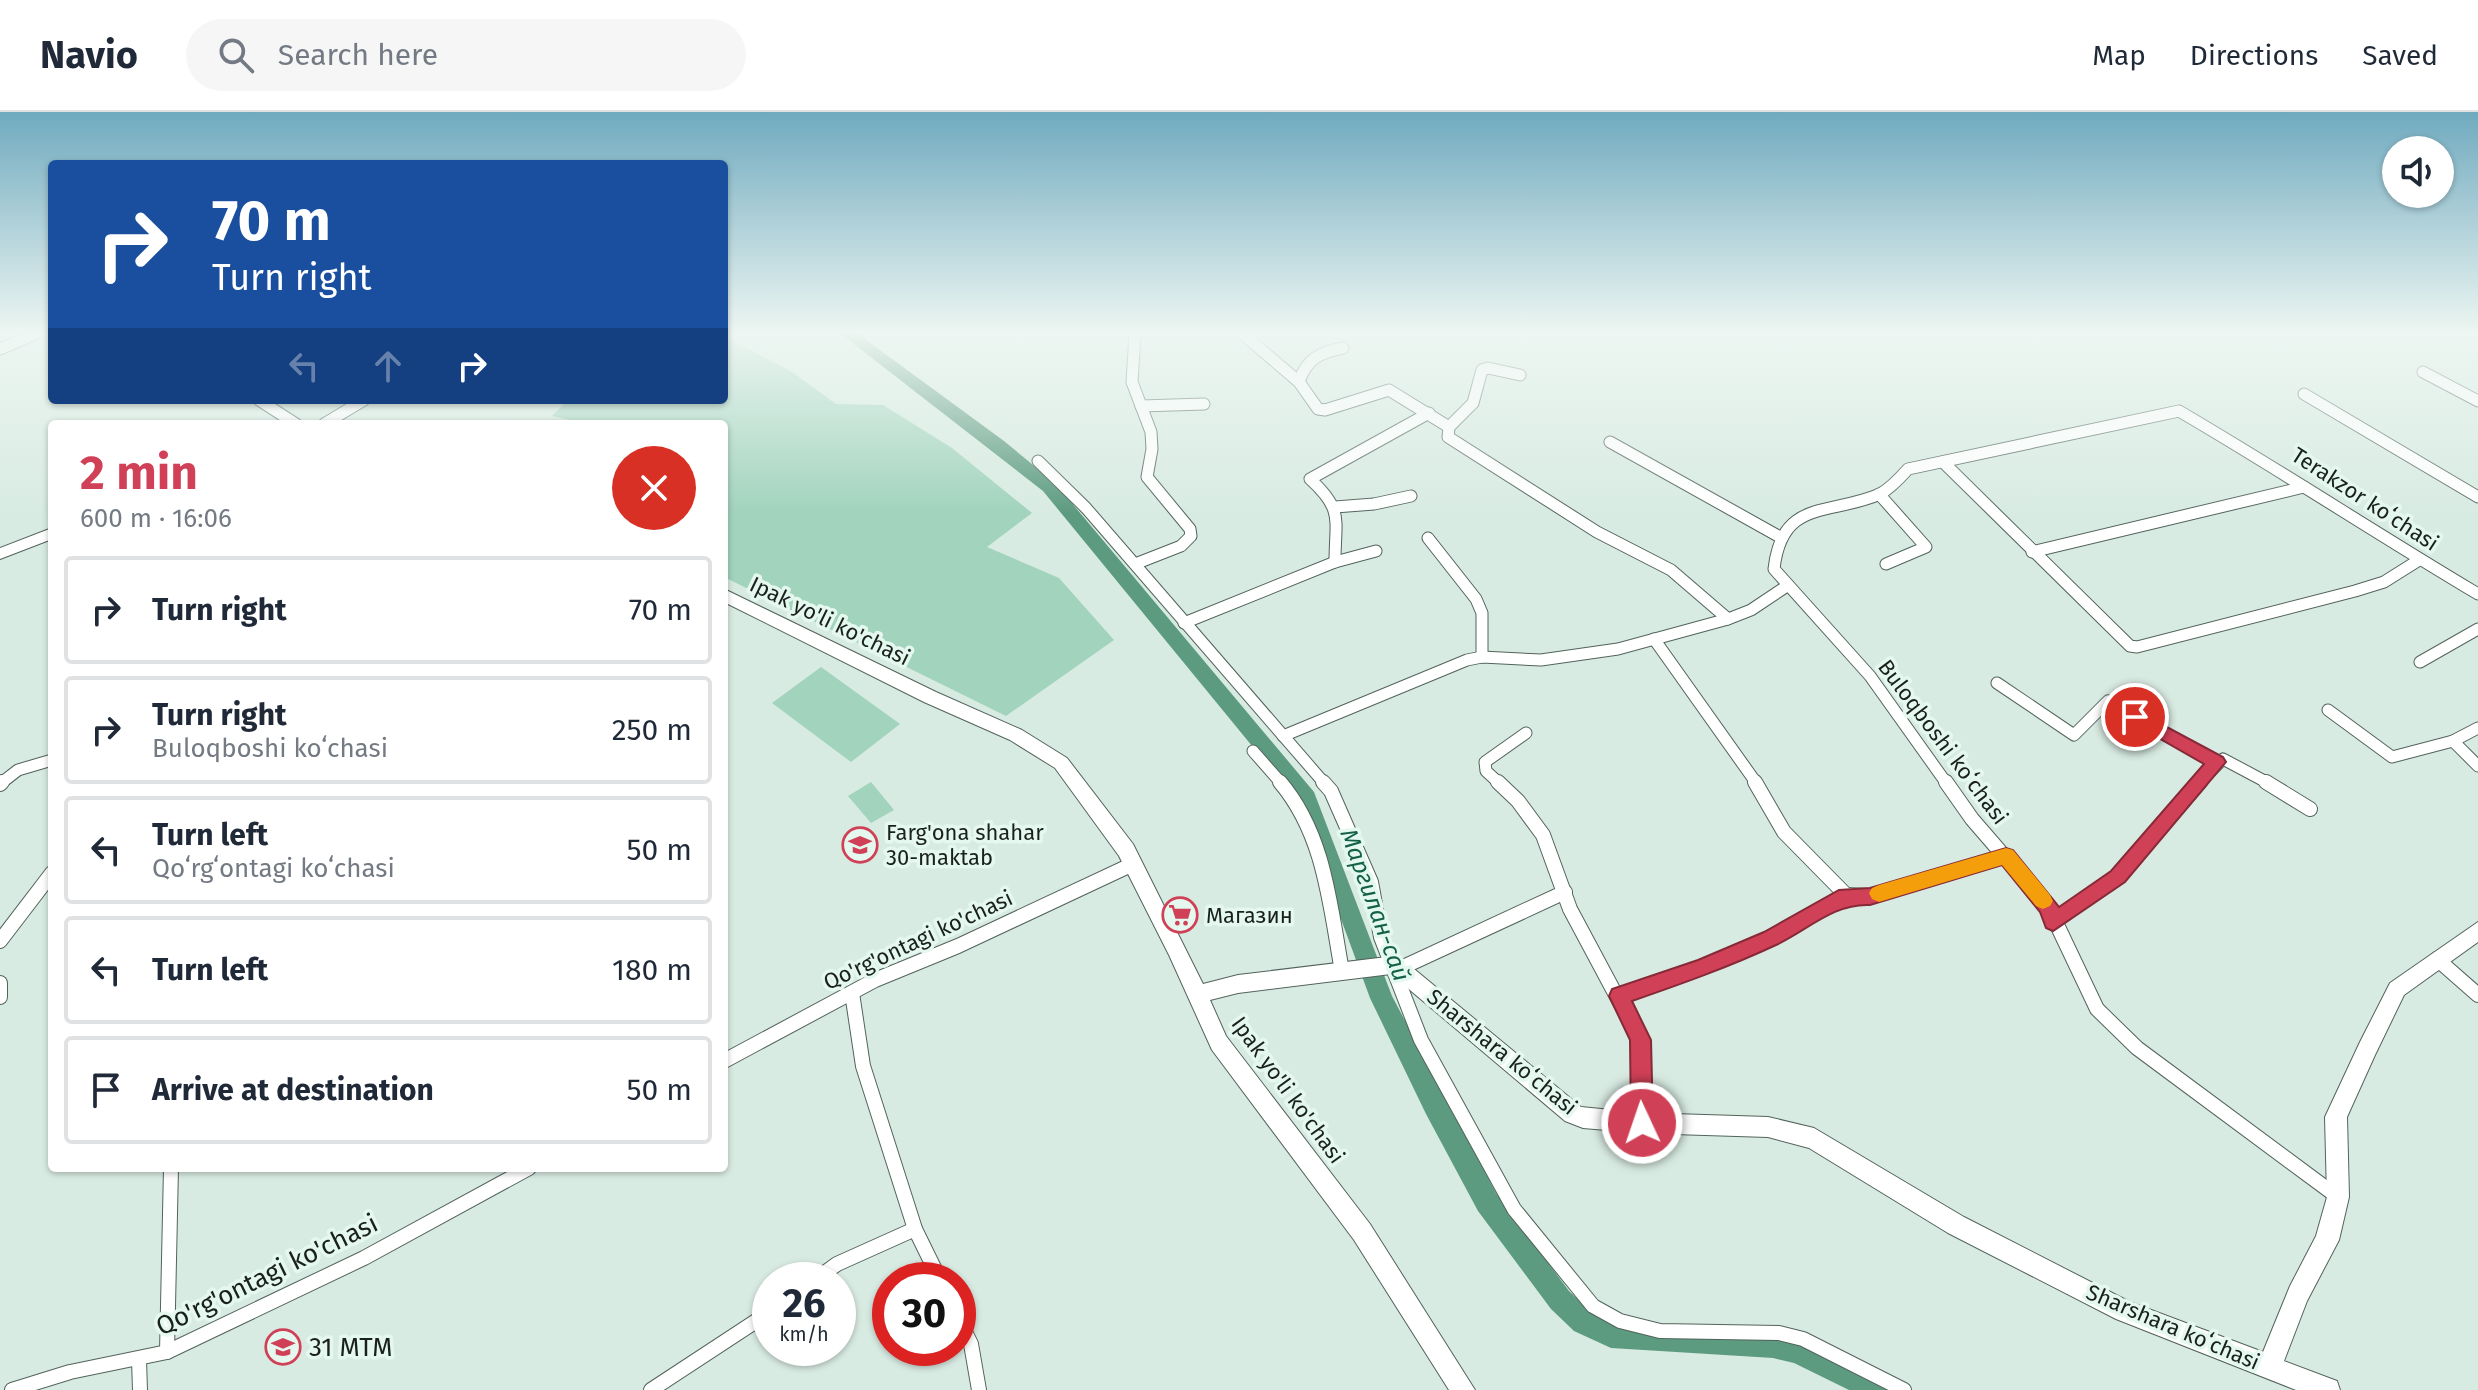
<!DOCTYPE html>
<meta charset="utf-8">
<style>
:root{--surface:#fff;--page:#f6f6f7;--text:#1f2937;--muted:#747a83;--line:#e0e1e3;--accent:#d04056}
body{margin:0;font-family:"Fira Sans",sans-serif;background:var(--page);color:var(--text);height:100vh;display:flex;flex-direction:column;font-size:30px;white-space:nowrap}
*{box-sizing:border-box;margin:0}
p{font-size:26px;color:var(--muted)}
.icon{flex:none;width:44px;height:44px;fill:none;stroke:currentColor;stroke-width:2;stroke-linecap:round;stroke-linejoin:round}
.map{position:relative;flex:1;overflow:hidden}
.details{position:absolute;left:48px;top:308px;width:680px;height:752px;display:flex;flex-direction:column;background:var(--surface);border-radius:8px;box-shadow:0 2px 6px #0004}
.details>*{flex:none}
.guide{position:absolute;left:48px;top:48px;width:680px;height:244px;border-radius:8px;box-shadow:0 2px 6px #0004;background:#1a4fa0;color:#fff;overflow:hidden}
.controls{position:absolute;left:2382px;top:24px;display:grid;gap:16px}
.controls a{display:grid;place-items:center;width:72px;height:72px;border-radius:50%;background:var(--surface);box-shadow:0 2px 6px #0004;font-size:40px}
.speed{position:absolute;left:752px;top:1150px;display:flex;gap:16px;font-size:40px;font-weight:700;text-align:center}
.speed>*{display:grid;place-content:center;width:104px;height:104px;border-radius:50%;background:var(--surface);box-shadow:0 2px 6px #0004;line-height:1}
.speed small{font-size:20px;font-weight:400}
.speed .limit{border:12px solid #d22;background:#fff;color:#111}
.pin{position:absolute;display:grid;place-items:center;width:68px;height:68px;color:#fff;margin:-34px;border:4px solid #fff;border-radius:50%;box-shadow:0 2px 8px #0007}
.me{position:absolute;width:88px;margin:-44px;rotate:357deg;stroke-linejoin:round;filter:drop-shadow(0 0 6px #0008)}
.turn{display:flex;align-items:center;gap:28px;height:168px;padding:0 32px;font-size:36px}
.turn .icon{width:104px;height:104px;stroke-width:2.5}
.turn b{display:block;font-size:56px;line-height:68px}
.lanes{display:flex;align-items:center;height:76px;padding:0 32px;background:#0003;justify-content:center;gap:40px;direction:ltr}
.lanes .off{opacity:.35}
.round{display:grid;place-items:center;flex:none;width:84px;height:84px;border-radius:42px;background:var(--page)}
.head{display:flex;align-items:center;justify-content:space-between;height:136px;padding:0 32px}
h1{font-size:48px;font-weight:700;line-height:60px;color:var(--accent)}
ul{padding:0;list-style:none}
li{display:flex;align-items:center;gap:24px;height:108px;margin:0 16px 12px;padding:0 16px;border:4px solid var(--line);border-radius:8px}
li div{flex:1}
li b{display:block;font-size:30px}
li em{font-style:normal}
header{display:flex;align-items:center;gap:48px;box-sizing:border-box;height:112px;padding:0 40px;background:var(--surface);border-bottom:2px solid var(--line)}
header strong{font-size:38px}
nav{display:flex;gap:44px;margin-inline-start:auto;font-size:28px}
.search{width:560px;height:72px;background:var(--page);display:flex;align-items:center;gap:20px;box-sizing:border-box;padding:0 28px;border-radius:44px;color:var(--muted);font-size:30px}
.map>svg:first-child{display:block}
.green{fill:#a1d3bd}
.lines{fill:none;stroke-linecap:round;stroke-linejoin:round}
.river{fill:#5d9b81;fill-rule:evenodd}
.street-far1-casing{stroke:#52635b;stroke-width:13}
.street-casing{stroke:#52635b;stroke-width:16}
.secondary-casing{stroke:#52635b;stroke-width:2}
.street-far1{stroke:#fff;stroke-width:11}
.street{stroke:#fff;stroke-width:14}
.secondary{fill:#fff;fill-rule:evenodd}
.route{fill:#d04056;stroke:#872a38;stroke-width:2}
.slow{fill:#f59e0b}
.labels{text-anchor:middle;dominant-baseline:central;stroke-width:7;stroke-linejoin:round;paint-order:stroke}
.street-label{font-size:22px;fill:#1a211d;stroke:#e5f8ef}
.poi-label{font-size:22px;fill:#1a211d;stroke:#e5f8ef;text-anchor:start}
.water-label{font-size:24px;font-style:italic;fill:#136148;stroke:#e5f8ef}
.near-street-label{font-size:26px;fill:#1a211d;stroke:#e5f8ef}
.near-poi-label{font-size:26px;fill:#1a211d;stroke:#e5f8ef;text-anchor:start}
</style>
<header>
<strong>Navio</strong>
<div class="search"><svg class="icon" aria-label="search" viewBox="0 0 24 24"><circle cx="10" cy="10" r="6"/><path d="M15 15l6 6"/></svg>Search here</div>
<nav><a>Map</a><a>Directions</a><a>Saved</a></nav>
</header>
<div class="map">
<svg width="2478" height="1278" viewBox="0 0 2478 1278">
<rect width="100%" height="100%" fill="#d8ebe2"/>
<g class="green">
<path d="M 724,224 L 792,260 L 836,292 L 883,293 L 952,336 L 1032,401 L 987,435 L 1059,466 L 1114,528 L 1006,604 L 724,465 L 724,312 L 588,312 L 552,304 L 568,288 L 724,288 Z"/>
<path d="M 821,555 L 900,612 L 851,650 L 772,591 Z"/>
<path d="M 871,670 L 894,698 L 871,711 L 848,684 Z"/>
</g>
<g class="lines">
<path class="river" d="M 841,222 L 858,222 L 1004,329 L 1055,371 L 1314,680 L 1392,884 L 1496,1081 L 1569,1179 L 1592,1201 L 1612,1210 L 1773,1218 L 1807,1228 L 1888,1268 L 1892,1278 L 1849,1278 L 1794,1251 L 1773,1246 L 1611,1236 L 1574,1219 L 1551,1197 L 1478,1099 L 1426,1002 L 1370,886 L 1298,690 L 1043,379 Z"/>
<defs>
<g id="street-far1">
<path d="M 1135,222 L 1132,270 L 1151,320 L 1152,337 L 1147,365 L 1190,417 L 1191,424 L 1181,434 L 1135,452"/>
<path d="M 1243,222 L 1299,270 L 1318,297 L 1325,298 L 1389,278 L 1449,315 L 1448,325 L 1597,420 L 1671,458 L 1728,507"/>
<path d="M 0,237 L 35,222"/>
<path d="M 2423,260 L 2478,289"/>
<path d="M 1299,270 C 1306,247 1321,240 1343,236"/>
<path d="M 2304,282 L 2478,385"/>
<path d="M 259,288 L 296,312"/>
<path d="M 1141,294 L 1204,292"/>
<path d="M 324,312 L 364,288"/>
<path d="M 1449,315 L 1473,291 L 1482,258 L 1488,256 L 1520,263"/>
<path d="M 1610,330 L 1780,425"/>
<path d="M 1038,349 L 1086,396 L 1325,672"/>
<path d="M 1944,351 L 2130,534 L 2137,535 L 2355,479 L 2384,470 L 2419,448"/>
<path d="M 1879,382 L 1926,435 L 1886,452"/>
<path d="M 1335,395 L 1374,392 L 1411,384"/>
<path d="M 1428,426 L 1476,487 L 1482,501 L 1482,545"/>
<path d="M 2032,440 L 2304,375"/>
<path d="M 1335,450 C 1335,407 1344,398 1310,367 L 1429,301"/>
<path d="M 1184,511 L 1335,450 L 1376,439"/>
<path d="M 1654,527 L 1757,672"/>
<path d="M 2420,550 L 2478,517"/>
<path d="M 1997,571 L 2074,623 L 2108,589 L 2217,650"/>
<path d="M 2328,598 L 2392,645 L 2453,629"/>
<path d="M 2478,616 L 2453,629 L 2478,654"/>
<path d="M 1283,624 L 1467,548 L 1482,545 L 1541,548 L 1618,537 L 1728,507 L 1751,498 L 1787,474"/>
<path d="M 1253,639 L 1282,672"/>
<path d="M 0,672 L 18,658 L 52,648"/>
<path d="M 1500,672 L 1486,659 L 1485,650 L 1526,621"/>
<path d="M 1947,672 L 1870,564 L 1774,457 C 1782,386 1829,404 1880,382 C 1891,376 1900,366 1908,357 L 2179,299 C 2280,358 2377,422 2478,482"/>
<path d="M 2198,672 L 2223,647 L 2270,672"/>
</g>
<g id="street">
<path d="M 1280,670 C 1325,723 1330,794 1342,859"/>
<path d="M 1323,670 L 1331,679 L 1371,770 L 1381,825 L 1421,928 L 1514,1097 L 1593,1194 L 1620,1209 L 1660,1219 L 1779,1221 L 1803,1227 L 1904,1278"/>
<path d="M 1498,670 L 1518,689 L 1543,723 L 1570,797 L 1640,928 L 1642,1011"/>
<path d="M 1755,670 L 1784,720 L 1846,783"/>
<path d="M 1946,670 L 1972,707 L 2049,796 L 2097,897 L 2137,936 L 2338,1085"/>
<path d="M 2266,670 L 2310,697"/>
<path d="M 0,672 L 2,670"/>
<path d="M 2053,810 L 2118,765 L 2200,670"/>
<path d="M 0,829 L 52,761"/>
<path d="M 2437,847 L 2478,883"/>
<path d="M 1401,856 L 1565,780"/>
<path d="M 0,871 L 0,885"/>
<path d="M 852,881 L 863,954 L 915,1117 L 940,1168"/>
<path d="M 1620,884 L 1703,855 L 1771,826 L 1846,783 L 1870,784 L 2006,744"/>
<path d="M 724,949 L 875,868 L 958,834 L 1133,752"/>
<path d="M 815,1168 L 837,1152 L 915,1117"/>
<path d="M 958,1206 L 971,1232 L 979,1278"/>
<path d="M 167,1240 L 171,1056"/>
<path d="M 139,1248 L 140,1278"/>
<path d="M 12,1278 L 70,1260 L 167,1240 L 364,1146 L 529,1056"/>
<path d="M 651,1278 L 770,1200"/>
</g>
<g id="secondary">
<path d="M 52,416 L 52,427 L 0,447 L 0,436 Z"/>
<path d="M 724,477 L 936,580 L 1022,618 L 1067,646 L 1133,732 L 1203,872 L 1238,863 L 1395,844 L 1402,847 L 1581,995 L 1642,1001 L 1768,1005 L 1814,1016 L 1964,1105 L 2130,1190 L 2263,1240 L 2290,1174 L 2316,1124 L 2327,1085 L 2325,1005 L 2360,930 L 2390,871 L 2478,810 L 2478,830 L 2404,883 L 2375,943 L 2347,1005 L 2349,1085 L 2339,1128 L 2307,1189 L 2284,1249 L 2337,1269 L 2340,1278 L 2296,1278 L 2116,1207 L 1948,1121 L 1809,1036 L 1768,1025 L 1642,1021 L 1583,1016 L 1565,1009 L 1391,862 L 1238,881 L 1210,888 L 1226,924 L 1370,1112 L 1475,1278 L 1449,1278 L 1354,1128 L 1212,938 L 1169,843 L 1119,744 L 1055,656 L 1010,628 L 924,590 L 724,490 Z"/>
</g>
</defs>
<use href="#street-far1" class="street-far1-casing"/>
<use href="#street" class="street-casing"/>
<use href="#secondary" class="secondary-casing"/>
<use href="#street-far1" class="street-far1"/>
<use href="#street" class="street"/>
<use href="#secondary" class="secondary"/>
</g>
<linearGradient id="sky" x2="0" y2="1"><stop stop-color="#70aabf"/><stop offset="0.55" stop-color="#edf6f2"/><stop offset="1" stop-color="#edf6f2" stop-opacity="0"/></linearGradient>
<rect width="2478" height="401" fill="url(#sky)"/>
<path class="route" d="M 2135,598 L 2223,645 L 2226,650 L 2125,770 L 2053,819 L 2046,816 L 2040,800 L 2002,753 L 1870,793 C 1834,791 1808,818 1776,833 C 1729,855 1681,872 1632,889 L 1651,928 L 1653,1011 L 1650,1018 L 1642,1022 L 1634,1018 L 1631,1011 L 1630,928 L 1609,884 L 1612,877 L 1698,848 L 1764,820 L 1839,778 L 1870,776 L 2006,736 L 2013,738 L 2059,795 L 2111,759 L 2204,652 L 2129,609 L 2126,605 L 2129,600 Z"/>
<path class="slow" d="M 2006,736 L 2013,738 L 2050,783 L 2053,789 L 2050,794 L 2043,797 L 2036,794 L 2002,753 L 1879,790 L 1872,787 L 1869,781 L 1872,776 L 1879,773 Z"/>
<defs>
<symbol id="school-ring" viewBox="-11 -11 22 22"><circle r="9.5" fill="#e5f8ef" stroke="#d04056" stroke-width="1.5"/><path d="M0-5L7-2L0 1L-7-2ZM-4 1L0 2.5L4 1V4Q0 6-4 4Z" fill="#d04056"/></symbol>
<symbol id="supermarket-ring" viewBox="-11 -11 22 22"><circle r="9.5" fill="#e5f8ef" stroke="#d04056" stroke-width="1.5"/><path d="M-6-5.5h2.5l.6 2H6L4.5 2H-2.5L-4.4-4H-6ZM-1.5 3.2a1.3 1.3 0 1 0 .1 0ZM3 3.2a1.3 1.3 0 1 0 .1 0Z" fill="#d04056"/></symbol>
</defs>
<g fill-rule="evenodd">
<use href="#school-ring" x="840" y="713" width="40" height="40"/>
<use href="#supermarket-ring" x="1160" y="783" width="40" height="40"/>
<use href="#school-ring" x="263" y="1215" width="40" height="40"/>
</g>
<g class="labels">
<g class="street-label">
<text transform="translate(2365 387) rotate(33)">Terakzor koʻchasi</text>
<text transform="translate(830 509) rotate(26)">Ipak yo'li ko'chasi</text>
<text transform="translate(1943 630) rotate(53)">Buloqboshi koʻchasi</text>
<text transform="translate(918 828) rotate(-25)">Qo'rg'ontagi ko'chasi</text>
<text transform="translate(1502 940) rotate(39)">Sharshara koʻchasi</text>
<text transform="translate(1288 978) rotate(54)">Ipak yo'li ko'chasi</text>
<text transform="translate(2173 1215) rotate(23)">Sharshara koʻchasi</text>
</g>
<g class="poi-label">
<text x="886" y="720">Farg'ona shahar<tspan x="886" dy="25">30-maktab</tspan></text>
<text x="1206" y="803">Магазин</text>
</g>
<g class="water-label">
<text transform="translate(1375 793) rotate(70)">Маргилан-сай</text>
</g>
<g class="near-street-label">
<text transform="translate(267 1163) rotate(-26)">Qo'rg'ontagi ko'chasi</text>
</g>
<g class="near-poi-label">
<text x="309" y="1235">31 MTM</text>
</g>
</g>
</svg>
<div class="controls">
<a><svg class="icon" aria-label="sound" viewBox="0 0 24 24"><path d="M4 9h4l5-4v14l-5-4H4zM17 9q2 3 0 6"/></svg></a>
</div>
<div class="speed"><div>26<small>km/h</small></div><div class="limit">30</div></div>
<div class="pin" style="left:2135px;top:605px;background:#d93025"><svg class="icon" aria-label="arrive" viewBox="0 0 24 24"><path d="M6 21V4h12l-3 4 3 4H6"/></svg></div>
<svg class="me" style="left:1642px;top:1011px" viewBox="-20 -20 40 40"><circle r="17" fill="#d04056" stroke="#fff" stroke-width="3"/><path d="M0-11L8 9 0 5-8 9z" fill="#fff"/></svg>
<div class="guide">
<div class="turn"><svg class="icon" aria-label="right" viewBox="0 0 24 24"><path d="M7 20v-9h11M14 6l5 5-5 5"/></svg><div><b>70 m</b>Turn right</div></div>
<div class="lanes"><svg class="icon off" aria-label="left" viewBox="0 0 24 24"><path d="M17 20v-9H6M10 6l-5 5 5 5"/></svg><svg class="icon off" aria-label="ahead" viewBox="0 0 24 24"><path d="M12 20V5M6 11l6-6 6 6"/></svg><svg class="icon" aria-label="right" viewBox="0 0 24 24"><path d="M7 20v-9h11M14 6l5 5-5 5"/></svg></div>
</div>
<section class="details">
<div class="head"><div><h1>2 min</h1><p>600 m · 16:06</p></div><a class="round" style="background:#d93025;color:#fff"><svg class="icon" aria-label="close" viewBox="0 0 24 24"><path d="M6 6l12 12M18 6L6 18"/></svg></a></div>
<ul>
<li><svg class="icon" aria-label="right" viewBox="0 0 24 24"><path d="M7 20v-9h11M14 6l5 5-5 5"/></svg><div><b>Turn right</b></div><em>70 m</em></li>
<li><svg class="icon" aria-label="right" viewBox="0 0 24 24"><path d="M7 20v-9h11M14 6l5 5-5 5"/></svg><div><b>Turn right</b><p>Buloqboshi koʻchasi</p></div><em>250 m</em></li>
<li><svg class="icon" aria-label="left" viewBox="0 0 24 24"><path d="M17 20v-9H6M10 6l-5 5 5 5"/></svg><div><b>Turn left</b><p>Qoʻrgʻontagi koʻchasi</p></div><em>50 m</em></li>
<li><svg class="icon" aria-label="left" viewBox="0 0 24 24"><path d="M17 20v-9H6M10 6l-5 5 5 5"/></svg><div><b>Turn left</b></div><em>180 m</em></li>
<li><svg class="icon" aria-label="arrive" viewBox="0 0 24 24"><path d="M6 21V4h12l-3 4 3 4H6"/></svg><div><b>Arrive at destination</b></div><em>50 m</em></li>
</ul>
</section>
</div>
